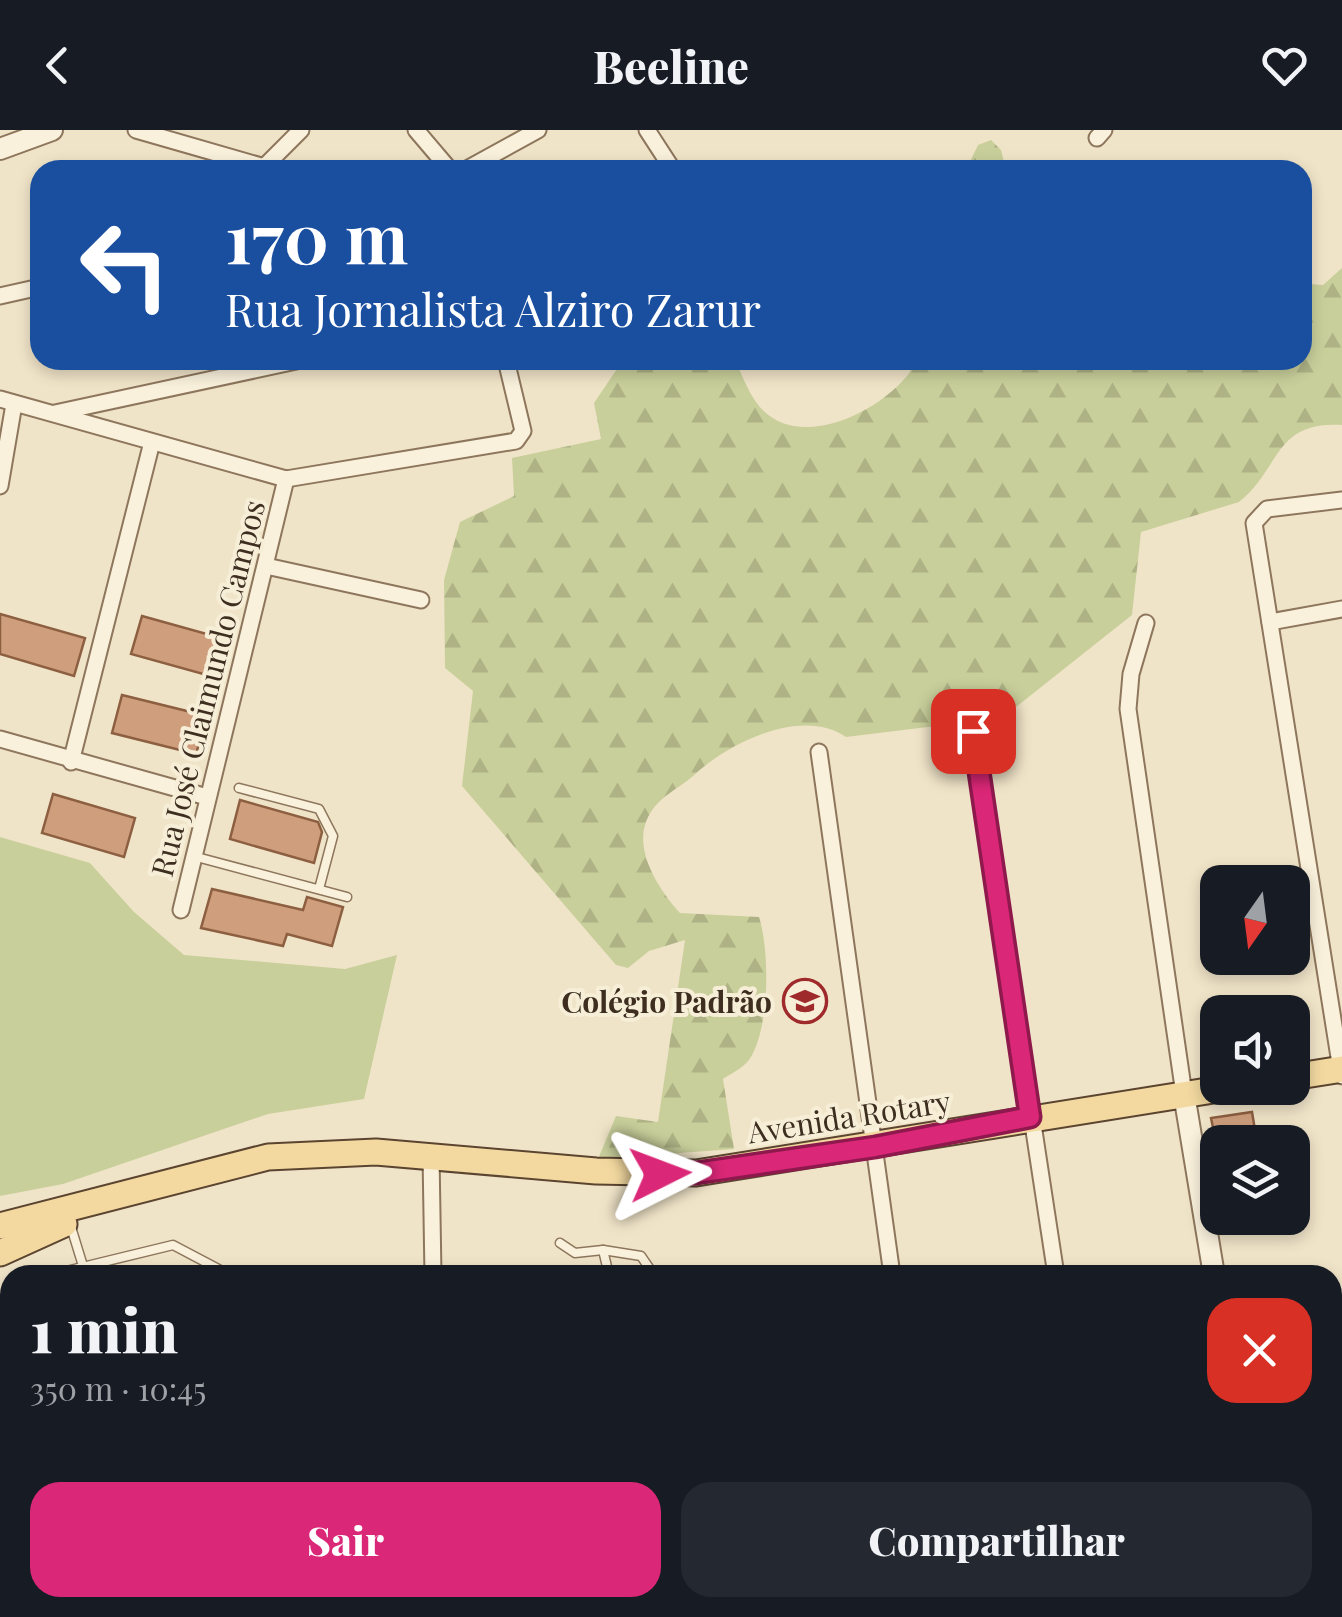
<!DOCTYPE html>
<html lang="pt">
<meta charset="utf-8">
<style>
:root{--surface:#171b24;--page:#242831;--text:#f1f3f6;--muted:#9ea1a6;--accent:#db2777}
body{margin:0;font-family:"Playfair Display",serif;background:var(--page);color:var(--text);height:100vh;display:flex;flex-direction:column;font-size:38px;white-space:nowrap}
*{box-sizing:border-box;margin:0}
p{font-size:32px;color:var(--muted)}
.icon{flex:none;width:55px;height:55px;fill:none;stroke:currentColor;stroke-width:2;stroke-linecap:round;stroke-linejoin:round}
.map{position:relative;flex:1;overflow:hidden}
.panel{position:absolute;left:0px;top:1135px;width:1342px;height:352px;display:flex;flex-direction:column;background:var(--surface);border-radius:30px 30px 0 0;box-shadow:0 5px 15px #0003}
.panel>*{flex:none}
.top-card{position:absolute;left:30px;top:30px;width:1282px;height:210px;border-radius:30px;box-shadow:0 5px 15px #0003;background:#1a4fa0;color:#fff;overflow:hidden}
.needle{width:65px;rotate:194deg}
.fabs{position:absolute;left:1200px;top:735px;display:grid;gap:20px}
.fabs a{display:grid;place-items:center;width:110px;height:110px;border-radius:20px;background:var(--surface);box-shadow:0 5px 15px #0003;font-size:50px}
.pin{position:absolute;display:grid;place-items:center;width:85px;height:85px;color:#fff;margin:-42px;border-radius:20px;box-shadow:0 5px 15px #0006}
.me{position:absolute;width:110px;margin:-55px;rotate:87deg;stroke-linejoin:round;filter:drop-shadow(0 0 8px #0008)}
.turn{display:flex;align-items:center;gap:35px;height:210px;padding:0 30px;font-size:45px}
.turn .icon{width:130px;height:130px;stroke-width:2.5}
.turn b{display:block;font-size:70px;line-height:85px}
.round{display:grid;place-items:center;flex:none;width:105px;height:105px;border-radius:30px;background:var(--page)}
.summary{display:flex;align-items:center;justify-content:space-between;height:170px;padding:0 30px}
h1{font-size:60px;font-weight:800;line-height:75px}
.button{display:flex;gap:20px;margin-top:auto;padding:20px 30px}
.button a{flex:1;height:115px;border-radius:30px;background:var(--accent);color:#fff;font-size:40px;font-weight:800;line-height:115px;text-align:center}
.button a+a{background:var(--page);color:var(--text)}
header{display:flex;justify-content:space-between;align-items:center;height:130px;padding:0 30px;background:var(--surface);font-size:45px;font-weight:800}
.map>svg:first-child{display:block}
.grass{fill:#c9cf9b}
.forest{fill:url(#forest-firs)}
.building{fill:#cf9f7d;stroke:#8d5f41;stroke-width:2.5}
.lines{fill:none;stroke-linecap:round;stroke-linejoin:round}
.service-casing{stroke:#8d765c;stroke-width:11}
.minor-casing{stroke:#8d765c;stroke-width:19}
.tertiary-casing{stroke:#8d765c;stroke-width:24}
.primary-casing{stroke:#5b4430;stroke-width:29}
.service{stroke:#faf1dc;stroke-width:8}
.minor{stroke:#faf1dc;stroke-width:15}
.tertiary{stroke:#faf1dc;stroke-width:20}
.primary{stroke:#f3d9a0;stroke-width:25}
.route-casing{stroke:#8e194d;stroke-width:25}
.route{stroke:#db2777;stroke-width:18}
.labels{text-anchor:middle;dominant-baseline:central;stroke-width:8;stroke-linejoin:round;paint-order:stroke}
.street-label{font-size:30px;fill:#3d2e20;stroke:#f7eed8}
.poi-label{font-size:30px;font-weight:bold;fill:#3d2e20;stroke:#f7eed8;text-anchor:end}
</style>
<header><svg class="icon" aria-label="back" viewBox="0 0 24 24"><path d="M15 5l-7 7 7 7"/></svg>Beeline<svg class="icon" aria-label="heart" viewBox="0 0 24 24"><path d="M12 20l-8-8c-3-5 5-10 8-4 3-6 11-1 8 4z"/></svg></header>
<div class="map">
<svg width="1342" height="1487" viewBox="0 0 1342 1487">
<defs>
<pattern id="forest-firs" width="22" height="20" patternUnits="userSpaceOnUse" patternTransform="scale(2.5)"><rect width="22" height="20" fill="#c9cf9b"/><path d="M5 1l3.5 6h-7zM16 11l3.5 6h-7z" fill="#aeb285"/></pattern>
</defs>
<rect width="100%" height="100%" fill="#f0e4c8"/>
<path class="grass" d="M 0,707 L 90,733 L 134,782 L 184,825 L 345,839 L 397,825 L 364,969 L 268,984 L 63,1054 L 0,1066 Z"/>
<g class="forest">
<path d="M 991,10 L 1001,20 L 1006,40 L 966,40 L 978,15 Z"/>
<path d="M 1342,138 L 1342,295 C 1273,291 1281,339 1239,372 L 1141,402 L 1132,485 L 1002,588 L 846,607 C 801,576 727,614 693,646 C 677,660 659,666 648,687 C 632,719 659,760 680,783 L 759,787 C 770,821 770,900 749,930 C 743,938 732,943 723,949 L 734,1019 L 598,1029 L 616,986 L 658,992 L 685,810 L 649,821 L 628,838 L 616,835 L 462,656 L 473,561 L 445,538 L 444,450 L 460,392 L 514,366 L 512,328 L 601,309 L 594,273 L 623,230 L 735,230 C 741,243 748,261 756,272 C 794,326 881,282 910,242 L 910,230 L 1302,230 L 1303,145 L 1309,154 L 1323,155 Z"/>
</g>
<g class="building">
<path d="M 0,484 L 85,508 L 74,546 L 0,524 Z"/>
<path d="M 142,486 L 225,509 L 214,547 L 131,524 Z"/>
<path d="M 122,565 L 207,586 L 196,624 L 112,603 Z"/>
<path d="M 53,664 L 135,688 L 124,727 L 42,703 Z"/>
<path d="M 240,670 L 318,692 L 322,702 L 314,733 L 230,709 Z"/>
<path d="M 212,759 L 303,780 L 307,767 L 343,777 L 332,816 L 287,804 L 283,816 L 201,798 Z"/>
<path d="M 1252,982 L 1257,1012 L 1216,1012 L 1211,988 Z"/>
</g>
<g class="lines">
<defs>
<g id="service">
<path d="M 239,658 L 319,679 L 333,706 L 319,759"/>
<path d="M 193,726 L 347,767"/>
<path d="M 71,1097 L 83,1136"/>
<path d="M 560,1113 L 575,1123 L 603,1120 L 641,1126 L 654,1145"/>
<path d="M 603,1120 L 609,1145"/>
<path d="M 58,1143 L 173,1115 L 230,1145"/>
<path d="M 648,1478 L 648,1487"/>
<path d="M 691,1478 L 696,1487"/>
</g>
<g id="minor">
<path d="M 136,0 L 275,40"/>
<path d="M 416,0 L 450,40"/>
<path d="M 647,0 L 673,40"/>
<path d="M 1097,8 L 1104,0"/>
<path d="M 264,37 L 301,0"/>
<path d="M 465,40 L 538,0"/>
<path d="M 0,166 L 40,157"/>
<path d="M 0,269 L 286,349 L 516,311 L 523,301 L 506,230"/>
<path d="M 55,283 L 301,230"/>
<path d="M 0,356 L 14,274"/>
<path d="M 1342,370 L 1267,379 L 1254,393 L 1342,946"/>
<path d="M 266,436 L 421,470"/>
<path d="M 1270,492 L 1342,479"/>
<path d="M 1146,493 L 1131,544 L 1128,579 L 1184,964"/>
<path d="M 973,601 L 1056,1145"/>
<path d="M 0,609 L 207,667"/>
<path d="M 819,622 L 892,1145"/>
<path d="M 71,632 L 152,312"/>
<path d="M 181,780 L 286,349"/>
<path d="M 431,1025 L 433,1145"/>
<path d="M 0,1220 L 10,1222"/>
<path d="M 1332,1324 L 1342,1322"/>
<path d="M 1332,1474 L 1342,1473"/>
<path d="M 420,1478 L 454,1487"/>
<path d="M 837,1480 L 849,1478"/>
<path d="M 216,1487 L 223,1478"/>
<path d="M 527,1487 L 529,1478"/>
<path d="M 1246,1487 L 1312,1478"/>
</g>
<g id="tertiary">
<path d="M 0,19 L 52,0"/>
<path d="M 1184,964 L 1214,1145"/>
<path d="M 1274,1478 L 1276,1487"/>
</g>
<g id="primary">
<path d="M 1292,947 L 1342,939"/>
<path d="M 0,1096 L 268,1027 L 376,1022 L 596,1041 L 696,1043 L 1226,958"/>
<path d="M 0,1123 L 64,1094"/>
</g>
</defs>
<use href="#service" class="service-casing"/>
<use href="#minor" class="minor-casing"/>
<use href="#tertiary" class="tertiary-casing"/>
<use href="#primary" class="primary-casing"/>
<use href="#service" class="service"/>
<use href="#minor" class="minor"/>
<use href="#tertiary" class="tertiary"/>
<use href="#primary" class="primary"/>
</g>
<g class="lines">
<defs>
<path id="route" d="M 660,1044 L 696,1043 L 875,1017 L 1030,987 L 973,601"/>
</defs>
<use href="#route" class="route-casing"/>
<use href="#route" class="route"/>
</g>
<defs>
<symbol id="school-ring" viewBox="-11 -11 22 22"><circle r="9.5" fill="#f7eed8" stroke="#9e2a2b" stroke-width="1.5"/><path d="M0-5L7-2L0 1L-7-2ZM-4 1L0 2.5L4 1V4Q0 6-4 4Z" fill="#9e2a2b"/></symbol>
</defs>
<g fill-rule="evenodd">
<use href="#school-ring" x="780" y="846" width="50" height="50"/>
</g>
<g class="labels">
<g class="street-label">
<text transform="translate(207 558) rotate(-76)">Rua José Claimundo Campos</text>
<text transform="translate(849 986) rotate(-9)">Avenida Rotary</text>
</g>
<g class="poi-label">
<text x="772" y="871">Colégio Padrão</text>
</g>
</g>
</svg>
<div class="fabs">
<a><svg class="needle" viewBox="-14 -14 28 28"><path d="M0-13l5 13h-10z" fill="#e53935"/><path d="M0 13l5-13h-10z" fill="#9ea1a6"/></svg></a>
<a><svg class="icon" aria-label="sound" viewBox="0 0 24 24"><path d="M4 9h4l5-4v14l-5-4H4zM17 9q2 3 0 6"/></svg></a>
<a><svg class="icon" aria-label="layers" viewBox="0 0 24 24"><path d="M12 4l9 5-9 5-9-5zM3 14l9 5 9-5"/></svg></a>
</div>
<div class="pin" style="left:973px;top:601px;background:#d93025"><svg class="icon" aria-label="arrive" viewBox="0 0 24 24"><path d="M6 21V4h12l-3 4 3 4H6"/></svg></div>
<svg class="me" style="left:660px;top:1044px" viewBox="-20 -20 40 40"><path d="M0-17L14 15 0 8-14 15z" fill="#db2777" stroke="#fff" stroke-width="4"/></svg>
<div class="top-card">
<div class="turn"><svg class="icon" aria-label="left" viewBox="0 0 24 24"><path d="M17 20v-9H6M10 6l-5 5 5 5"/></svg><div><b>170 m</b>Rua Jornalista Alziro Zarur</div></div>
</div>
<section class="panel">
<div class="summary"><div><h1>1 min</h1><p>350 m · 10:45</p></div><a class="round" style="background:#d93025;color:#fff"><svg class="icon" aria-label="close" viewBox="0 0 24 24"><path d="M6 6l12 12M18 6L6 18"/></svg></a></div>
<div class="button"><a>Sair</a><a>Compartilhar</a></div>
</section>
</div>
